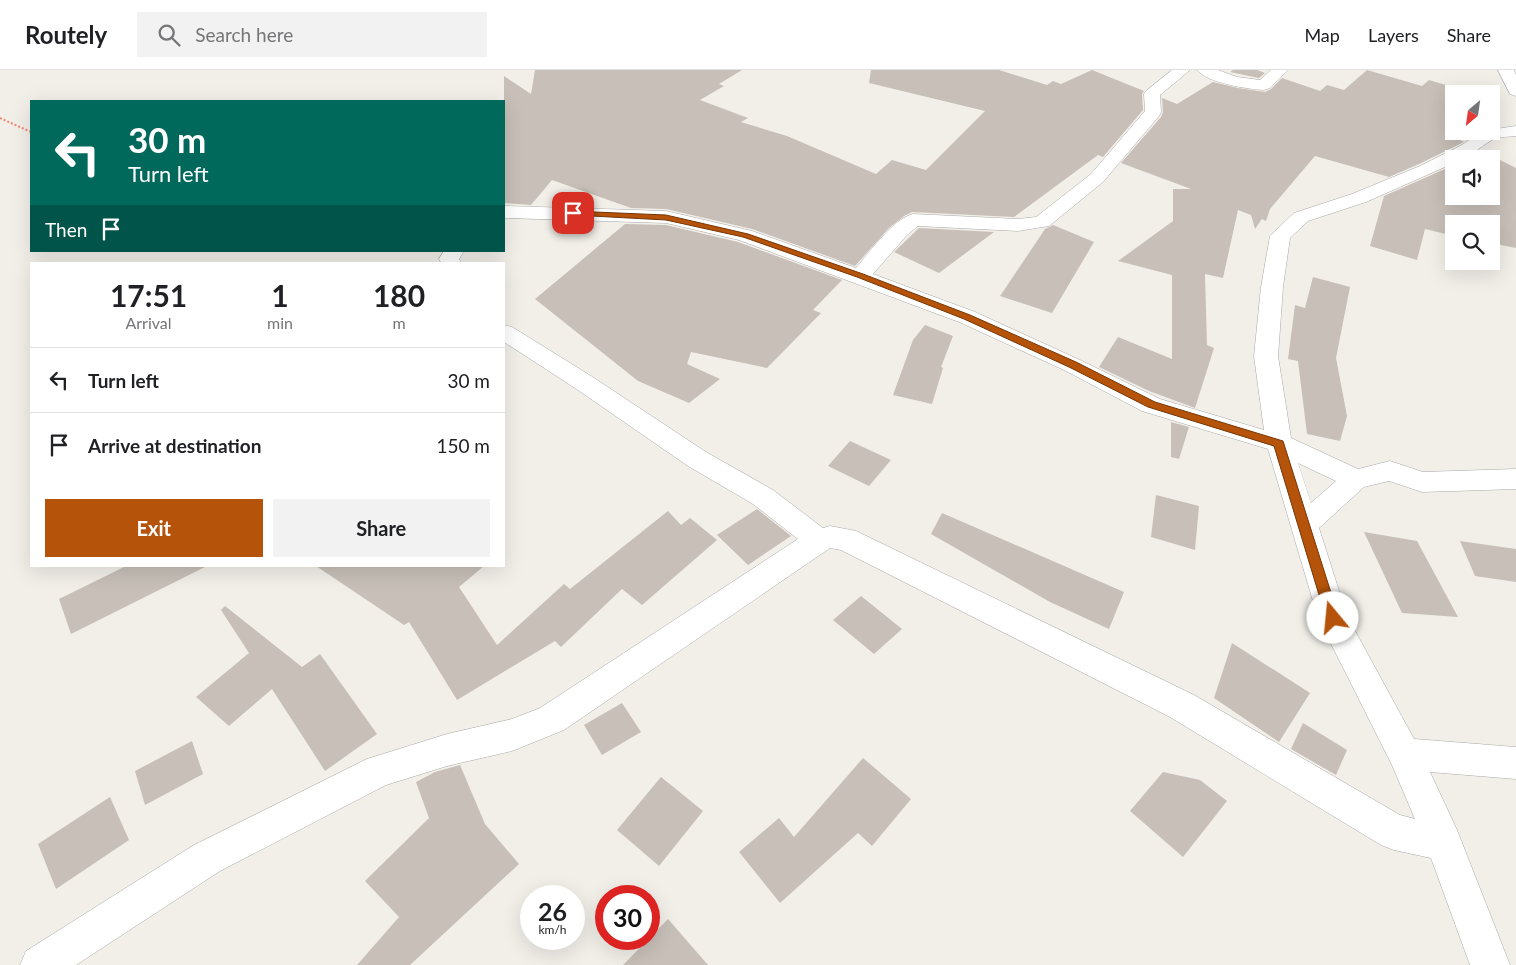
<!DOCTYPE html>
<style>
:root{--surface:#fff;--page:#f2f2f2;--text:#202124;--muted:#757577;--line:#e0e0e0;--accent:#b45309}
body{margin:0;font-family:Lato,sans-serif;background:var(--page);color:var(--text);height:100vh;display:flex;flex-direction:column;font-size:19px;white-space:nowrap}
*{box-sizing:border-box;margin:0}
p{font-size:16px;color:var(--muted)}
.icon{flex:none;width:28px;height:28px;fill:none;stroke:currentColor;stroke-width:2;stroke-linecap:round;stroke-linejoin:round}
.map{position:relative;flex:1;overflow:hidden}
.panel{position:absolute;left:30px;top:192px;width:475px;height:305px;display:flex;flex-direction:column;background:var(--surface);border-radius:0px;box-shadow:0 5px 20px #0002}
.panel>*{flex:none}
.top-card{position:absolute;left:30px;top:30px;width:475px;height:152px;border-radius:0px;box-shadow:0 5px 20px #0002;background:#00695c;color:#fff;overflow:hidden}
.needle{width:32px;rotate:209deg}
.buttons{position:absolute;left:1445px;top:15px;display:grid;gap:10px}
.buttons a{display:grid;place-items:center;width:55px;height:55px;border-radius:0px;background:var(--surface);box-shadow:0 5px 20px #0002;font-size:25px}
.speed{position:absolute;left:520px;top:815px;display:flex;gap:10px;font-size:25px;font-weight:700;text-align:center}
.speed>*{display:grid;place-content:center;width:65px;height:65px;border-radius:50%;background:var(--surface);box-shadow:0 5px 20px #0002;line-height:1}
.speed small{font-size:12px;font-weight:400}
.speed .limit{border:8px solid #d22;background:#fff;color:#111}
.pin{position:absolute;display:grid;place-items:center;width:42px;height:42px;color:#fff;margin:-21px;border-radius:10px;box-shadow:0 2px 8px #0006}
.me{position:absolute;width:55px;margin:-28px;rotate:343deg;stroke-linejoin:round;filter:drop-shadow(0 0 4px #0008)}
.turn{display:flex;align-items:center;gap:18px;height:105px;padding:0 15px;font-size:22px}
.turn .icon{width:65px;height:65px;stroke-width:2.5}
.turn b{display:block;font-size:35px;line-height:42px}
.then{display:flex;align-items:center;height:48px;padding:0 15px;background:#0003;gap:10px;font-size:19px}
.eta{display:flex;justify-content:space-evenly;align-items:center;height:85px;text-align:center}
.eta b{font-size:30px;font-weight:700;line-height:35px}
.button{display:flex;gap:10px;margin-top:auto;padding:10px 15px}
.button a{flex:1;height:58px;border-radius:0px;background:var(--accent);color:#fff;font-size:20px;font-weight:700;line-height:58px;text-align:center}
.button a+a{background:var(--page);color:var(--text)}
ul{padding:0;list-style:none}
li{display:flex;align-items:center;gap:15px;height:65px;padding:0 15px;border-top:1px solid var(--line)}
li div{flex:1}
li b{display:block;font-size:19px}
li em{font-style:normal}
header{display:flex;align-items:center;gap:30px;box-sizing:border-box;height:70px;padding:0 25px;background:var(--surface);border-bottom:1px solid var(--line)}
header strong{font-size:24px}
nav{display:flex;gap:28px;margin-inline-start:auto;font-size:18px}
.search{width:350px;height:45px;background:var(--page);display:flex;align-items:center;gap:12px;box-sizing:border-box;padding:0 18px;border-radius:0px;color:var(--muted);font-size:19px}
.map>svg:first-child{display:block}
.building{fill:#c7bfb8}
.lines{fill:none;stroke-linecap:round;stroke-linejoin:round}
.minor-casing{stroke:#a9a9a9;stroke-width:1}
.path{stroke:#fa8072;stroke-width:2;stroke-dasharray:2 2;stroke-linecap:butt}
.minor{fill:#fff;fill-rule:evenodd}
.route{fill:#b45309;stroke:#753606}
</style>
<header>
<strong>Routely</strong>
<div class="search"><svg class="icon" aria-label="search" viewBox="0 0 24 24"><circle cx="10" cy="10" r="6"/><path d="M15 15l6 6"/></svg>Search here</div>
<nav><a>Map</a><a>Layers</a><a>Share</a></nav>
</header>
<div class="map">
<svg width="1516" height="895" viewBox="0 0 1516 895">
<rect width="100%" height="100%" fill="#f2efe9"/>
<g class="building">
<path d="M 535,0 L 742,0 L 719,14 L 724,16 L 700,30 L 748,48 L 741,52 L 787,66 L 876,104 L 892,90 L 926,100 L 985,41 L 869,13 L 871,0 L 999,0 L 1047,15 L 1053,11 L 1061,14 L 1092,0 L 1144,21 L 1142,24 L 1143,40 L 1103,87 L 1098,85 L 1014,147 L 912,142 L 904,146 L 889,158 L 855,196 L 752,159 L 666,139 L 631,138 L 552,110 L 531,135 L 504,133 L 504,6 L 531,24 Z"/>
<path d="M 1233,0 L 1257,0 L 1265,3 L 1259,8 L 1230,2 Z"/>
<path d="M 1367,0 L 1422,16 L 1429,10 L 1473,23 L 1454,24 L 1454,55 L 1448,64 L 1464,72 L 1419,94 L 1389,107 L 1315,86 L 1270,139 L 1266,151 L 1262,149 L 1255,159 L 1251,145 L 1238,140 L 1223,208 L 1205,204 L 1207,275 L 1214,278 L 1195,338 L 1149,321 L 1099,297 L 1118,267 L 1172,289 L 1172,205 L 1118,191 L 1173,151 L 1173,119 L 1191,119 L 1121,93 L 1161,47 L 1163,42 L 1162,28 L 1177,34 L 1213,12 L 1238,18 L 1265,22 L 1271,19 L 1282,8 L 1320,21 L 1327,15 L 1344,20 Z"/>
<path d="M 1480,80 L 1516,98 L 1516,178 L 1491,173 L 1491,154 L 1454,154 L 1454,166 L 1425,159 L 1417,190 L 1370,176 L 1384,126 L 1454,95 L 1454,126 L 1491,126 L 1491,89 L 1466,89 Z"/>
<path d="M 625,154 L 666,155 L 738,172 L 842,210 L 813,240 L 821,243 L 767,298 L 691,282 L 687,294 L 720,309 L 689,333 L 638,311 L 535,229 Z"/>
<path d="M 1053,155 L 1094,172 L 1052,243 L 1000,226 L 1045,159 Z"/>
<path d="M 919,158 L 994,162 L 939,203 L 894,182 Z"/>
<path d="M 1313,207 L 1350,217 L 1336,288 L 1347,346 L 1340,371 L 1307,364 L 1298,291 L 1288,289 L 1295,235 L 1305,238 Z"/>
<path d="M 925,255 L 953,266 L 941,297 L 943,298 L 932,334 L 893,325 L 913,270 Z"/>
<path d="M 1171,352 L 1189,357 L 1179,389 L 1171,387 Z"/>
<path d="M 850,371 L 891,390 L 869,416 L 828,396 Z"/>
<path d="M 1156,425 L 1199,436 L 1195,480 L 1151,467 Z"/>
<path d="M 757,439 L 791,466 L 748,495 L 717,465 Z"/>
<path d="M 668,441 L 681,455 L 690,448 L 717,470 L 642,535 L 622,519 L 561,577 L 555,571 L 457,630 L 409,552 L 404,555 L 316,496 L 484,496 L 459,517 L 497,575 L 564,514 L 570,519 Z"/>
<path d="M 942,443 L 1124,522 L 1109,559 L 1050,532 L 931,464 Z"/>
<path d="M 1364,462 L 1417,471 L 1458,547 L 1402,543 Z"/>
<path d="M 1460,471 L 1516,479 L 1516,512 L 1475,506 Z"/>
<path d="M 126,496 L 207,496 L 71,564 L 59,529 Z"/>
<path d="M 861,526 L 902,559 L 874,584 L 833,550 Z"/>
<path d="M 225,536 L 302,597 L 320,584 L 377,664 L 325,701 L 272,619 L 229,656 L 196,627 L 249,583 L 221,540 Z"/>
<path d="M 1232,573 L 1310,623 L 1279,672 L 1214,628 Z"/>
<path d="M 622,633 L 641,662 L 602,685 L 584,655 Z"/>
<path d="M 1303,653 L 1347,680 L 1336,705 L 1291,679 Z"/>
<path d="M 192,671 L 203,704 L 145,735 L 135,701 Z"/>
<path d="M 863,688 L 911,729 L 872,776 L 858,763 L 780,833 L 739,782 L 779,748 L 794,767 Z"/>
<path d="M 460,695 L 485,754 L 519,794 L 410,895 L 357,895 L 399,847 L 365,811 L 429,748 L 416,712 L 435,702 Z"/>
<path d="M 1163,702 L 1200,710 L 1227,731 L 1183,787 L 1130,741 Z"/>
<path d="M 661,707 L 703,741 L 659,796 L 617,760 Z"/>
<path d="M 110,727 L 129,770 L 56,819 L 38,774 Z"/>
<path d="M 668,849 L 708,895 L 623,895 Z"/>
</g>
<g class="lines">
<defs>
<g id="minor">
<path d="M 1172,0 L 1190,0 L 1160,25 L 1161,42 L 1159,46 L 1103,112 L 1049,156 L 1018,161 L 918,156 L 907,165 L 873,204 L 975,242 L 1080,290 L 1160,329 L 1264,360 L 1254,286 L 1261,217 L 1270,166 L 1294,143 L 1352,124 L 1420,96 L 1462,75 L 1482,61 L 1516,56 L 1516,66 C 1509,67 1499,66 1492,70 C 1479,77 1470,89 1454,89 L 1454,93 L 1366,132 L 1308,151 L 1290,168 L 1283,217 L 1278,286 L 1291,368 L 1358,399 L 1390,391 L 1423,402 L 1516,399 L 1516,419 L 1422,422 L 1389,411 L 1364,417 L 1319,458 L 1347,546 L 1414,669 L 1516,677 L 1516,709 L 1430,702 L 1457,760 L 1510,895 L 1470,895 L 1431,788 L 1394,780 L 1381,775 L 1170,647 L 841,480 L 830,478 L 564,660 L 512,681 L 447,696 L 386,715 L 220,801 L 76,895 L 20,895 L 26,881 L 194,775 L 367,689 L 447,664 L 512,649 L 540,638 L 798,469 L 753,434 L 688,396 L 575,318 L 504,272 L 504,255 L 512,257 L 591,306 L 706,382 L 773,420 L 823,458 L 830,456 L 856,461 L 1194,625 L 1400,745 L 1415,749 L 1392,695 L 1318,548 L 1268,379 L 1142,341 L 1064,300 L 959,252 L 739,170 L 666,153 L 504,148 L 504,136 L 666,141 L 752,161 L 856,198 C 870,182 893,149 913,144 L 1018,149 L 1036,147 L 1091,104 L 1145,41 L 1144,24 L 1146,21 ZM 1298,393 L 1336,411 L 1311,433 Z"/>
<path d="M 1197,0 L 1218,0 L 1237,7 L 1260,10 L 1271,0 L 1288,0 L 1270,18 L 1264,20 C 1248,19 1207,13 1197,0 Z"/>
<path d="M 1498,0 L 1514,0 L 1516,5 L 1516,26 L 1510,24 Z"/>
<path d="M 444,181 L 464,181 L 459,189 L 462,194 L 442,194 L 439,189 Z"/>
</g>
</defs>
<use href="#minor" class="minor-casing"/>
<path class="path" d="M 0,48 L 31,62"/>
<use href="#minor" class="minor"/>
</g>
<path class="route" d="M 570,141 L 666,145 L 748,164 L 863,204 L 970,245 L 1076,292 L 1155,332 L 1283,371 L 1339,548 L 1337,552 L 1333,553 L 1328,552 L 1326,548 L 1274,376 L 1148,337 L 1069,297 L 964,249 L 857,207 L 743,167 L 666,150 L 573,145 L 569,143 Z"/>
</svg>
<div class="buttons">
<a><svg class="needle" viewBox="-14 -14 28 28"><path d="M0-13l5 13h-10z" fill="#e53935"/><path d="M0 13l5-13h-10z" fill="#757577"/></svg></a>
<a><svg class="icon" aria-label="sound" viewBox="0 0 24 24"><path d="M4 9h4l5-4v14l-5-4H4zM17 9q2 3 0 6"/></svg></a>
<a><svg class="icon" aria-label="search" viewBox="0 0 24 24"><circle cx="10" cy="10" r="6"/><path d="M15 15l6 6"/></svg></a>
</div>
<div class="speed"><div>26<small>km/h</small></div><div class="limit">30</div></div>
<div class="pin" style="left:573px;top:143px;background:#d93025"><svg class="icon" aria-label="arrive" viewBox="0 0 24 24"><path d="M6 21V4h12l-3 4 3 4H6"/></svg></div>
<svg class="me" style="left:1333px;top:548px" viewBox="-20 -20 40 40"><circle r="19" fill="#fff"/><path d="M0-13L10 11 0 6-10 11z" fill="#b45309"/></svg>
<div class="top-card">
<div class="turn"><svg class="icon" aria-label="left" viewBox="0 0 24 24"><path d="M17 20v-9H6M10 6l-5 5 5 5"/></svg><div><b>30 m</b>Turn left</div></div>
<div class="then">Then<svg class="icon" aria-label="arrive" viewBox="0 0 24 24"><path d="M6 21V4h12l-3 4 3 4H6"/></svg></div>
</div>
<section class="panel">
<div class="eta">
<div><b>17:51</b><p>Arrival</p></div>
<div><b>1</b><p>min</p></div>
<div><b>180</b><p>m</p></div>
</div>
<ul>
<li><svg class="icon" aria-label="left" viewBox="0 0 24 24"><path d="M17 20v-9H6M10 6l-5 5 5 5"/></svg><div><b>Turn left</b></div><em>30 m</em></li>
<li><svg class="icon" aria-label="arrive" viewBox="0 0 24 24"><path d="M6 21V4h12l-3 4 3 4H6"/></svg><div><b>Arrive at destination</b></div><em>150 m</em></li>
</ul>
<div class="button"><a>Exit</a><a>Share</a></div>
</section>
</div>
